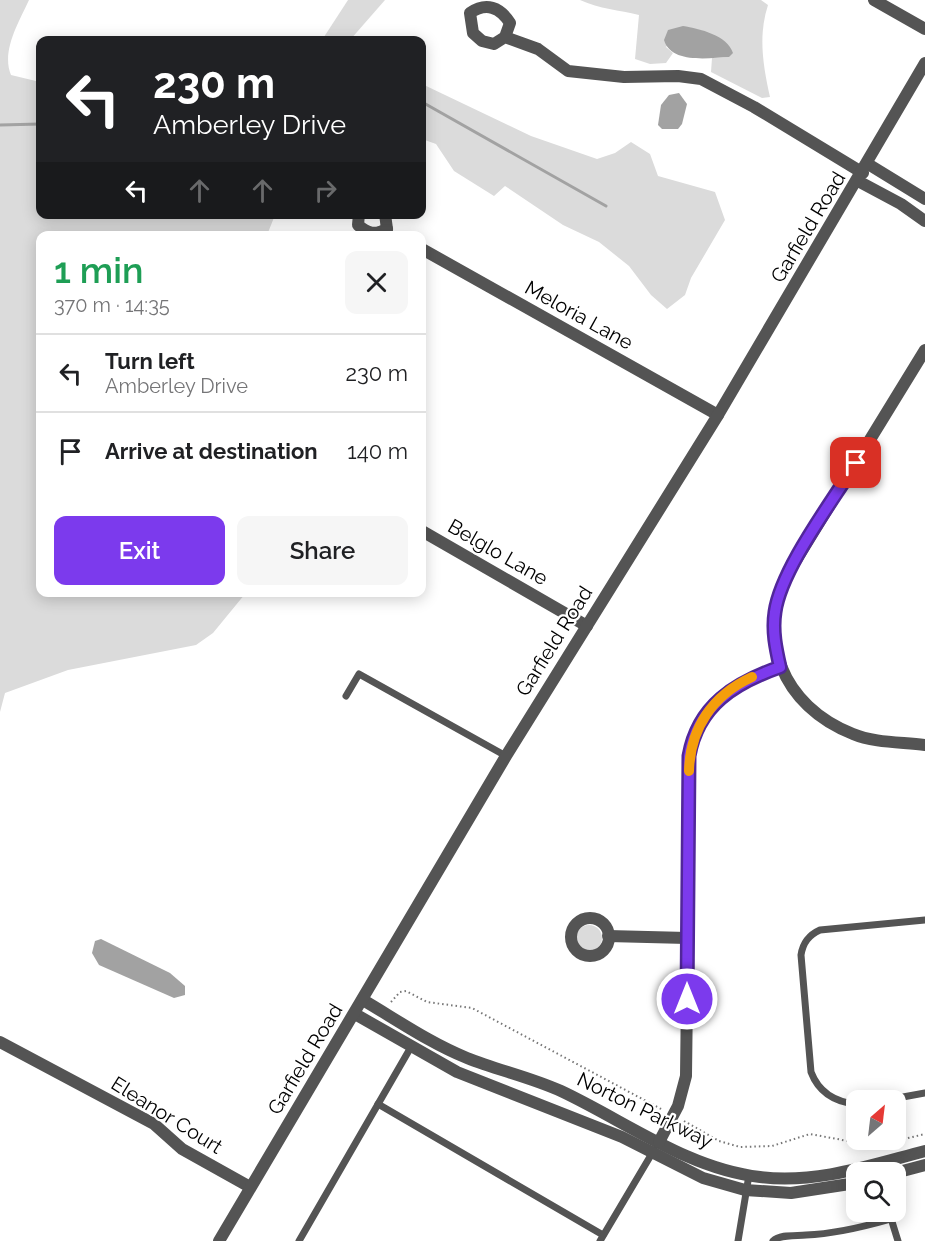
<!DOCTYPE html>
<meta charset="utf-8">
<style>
:root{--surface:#fff;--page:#f6f6f6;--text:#202124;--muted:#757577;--line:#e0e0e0;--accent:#7c3aed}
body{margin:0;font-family:Raleway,sans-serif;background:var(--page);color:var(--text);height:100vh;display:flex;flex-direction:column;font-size:22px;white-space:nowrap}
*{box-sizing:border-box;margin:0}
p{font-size:20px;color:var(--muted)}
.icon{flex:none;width:33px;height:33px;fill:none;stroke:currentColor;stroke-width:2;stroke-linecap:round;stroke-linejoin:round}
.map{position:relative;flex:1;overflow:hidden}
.details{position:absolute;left:36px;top:231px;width:390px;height:366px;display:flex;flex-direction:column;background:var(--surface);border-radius:12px;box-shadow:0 3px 15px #0003}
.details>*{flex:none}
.hud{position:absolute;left:36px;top:36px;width:390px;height:183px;border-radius:12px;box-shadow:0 3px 15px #0003;background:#202124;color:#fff;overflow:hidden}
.needle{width:39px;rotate:28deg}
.tools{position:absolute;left:846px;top:1090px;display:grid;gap:12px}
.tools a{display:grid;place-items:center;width:60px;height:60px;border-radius:12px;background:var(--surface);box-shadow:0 3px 15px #0003;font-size:30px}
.pin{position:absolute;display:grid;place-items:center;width:51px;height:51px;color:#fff;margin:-26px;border-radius:12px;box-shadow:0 3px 9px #0006}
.me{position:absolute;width:66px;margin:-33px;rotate:0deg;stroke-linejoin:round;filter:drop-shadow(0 0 4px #0008)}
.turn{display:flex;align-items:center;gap:21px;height:126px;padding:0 18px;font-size:27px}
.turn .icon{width:78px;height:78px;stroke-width:2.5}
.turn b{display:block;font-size:42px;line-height:51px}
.lanes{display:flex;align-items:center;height:57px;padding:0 18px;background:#0003;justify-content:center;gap:30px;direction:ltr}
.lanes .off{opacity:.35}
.round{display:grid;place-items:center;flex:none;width:63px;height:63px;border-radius:12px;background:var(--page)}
.headline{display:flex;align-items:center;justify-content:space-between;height:102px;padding:0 18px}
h1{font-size:36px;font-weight:600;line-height:45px;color:#1e9e55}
.primary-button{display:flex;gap:12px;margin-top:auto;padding:12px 18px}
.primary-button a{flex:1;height:69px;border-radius:12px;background:var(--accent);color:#fff;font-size:24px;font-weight:600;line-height:69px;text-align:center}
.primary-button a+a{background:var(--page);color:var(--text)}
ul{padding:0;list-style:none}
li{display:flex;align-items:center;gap:18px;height:78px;padding:0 18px;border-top:2px solid var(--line)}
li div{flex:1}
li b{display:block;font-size:22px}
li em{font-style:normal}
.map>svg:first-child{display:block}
.green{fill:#dbdbdb}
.water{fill:#a2a2a2}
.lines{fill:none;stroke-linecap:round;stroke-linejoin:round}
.stream{stroke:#a2a2a2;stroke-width:3}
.path{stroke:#767676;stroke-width:2;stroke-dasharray:1.5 3;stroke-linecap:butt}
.service{stroke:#545454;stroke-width:7}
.minor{stroke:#545454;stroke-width:12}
.route-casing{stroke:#51269a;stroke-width:15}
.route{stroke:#7c3aed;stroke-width:10}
.slow{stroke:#f59e0b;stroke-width:10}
.labels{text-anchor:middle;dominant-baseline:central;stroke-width:4.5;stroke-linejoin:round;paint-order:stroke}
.street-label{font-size:20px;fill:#000;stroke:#fff}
</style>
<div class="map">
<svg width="925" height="1241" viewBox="0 0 925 1241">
<rect width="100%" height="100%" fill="#fff"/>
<g class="green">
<path d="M 0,0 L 29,0 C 19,22 1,51 11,75 L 40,82 L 40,214 L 275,215 L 267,235 L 40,236 L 40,592 L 245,594 L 213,633 L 196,645 L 68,670 L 5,693 L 0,712 Z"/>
<path d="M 348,0 L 385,0 L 350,40 L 322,40 Z"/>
<path d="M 580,0 L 761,0 L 768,5 C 758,36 763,65 770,97 L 762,98 L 711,72 L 712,58 L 729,57 C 717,34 709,31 683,27 L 666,47 L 673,53 L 666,63 L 650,64 L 635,59 L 639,15 C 619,10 600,9 580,0 Z"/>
<path d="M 422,84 L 531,136 L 597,159 L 615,153 L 631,142 L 650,154 L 658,176 L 715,192 L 725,220 L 691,278 L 685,295 L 667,309 L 651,295 L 629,266 L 599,242 L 563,225 L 505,186 L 494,196 L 454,171 L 436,144 L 422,139 Z"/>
<circle cx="589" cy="938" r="13"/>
</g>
<g class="water">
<path d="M 683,26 C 700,29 727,35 733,53 L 729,57 C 709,58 671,64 664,40 L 668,30 Z"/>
<path d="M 679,93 L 687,104 L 682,124 L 678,129 L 662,129 L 658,125 L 661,105 L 669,95 Z"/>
<path d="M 101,939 L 170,973 L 185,986 L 185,995 L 174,998 L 99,965 L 92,953 L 95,941 Z"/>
</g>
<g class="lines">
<g class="stream">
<path d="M 422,102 L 606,206"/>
<path d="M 0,125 L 40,124"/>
</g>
<g class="path">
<path d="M 391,1002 L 400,992 L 406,991 L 427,1002 L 472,1008 L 663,1110"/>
<path d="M 684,1121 L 719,1141 L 740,1147 L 772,1146 L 810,1134 L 875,1146 L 925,1134"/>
</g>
<g class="service">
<path d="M 346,696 L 359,674 L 506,756"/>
<path d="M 881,1101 L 925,1093"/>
<path d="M 378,1104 L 603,1235"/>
<path d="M 856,1104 C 835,1102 819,1093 811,1072 L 801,955 C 803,942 809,935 820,930 L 925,920"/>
<path d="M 889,1212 L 898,1241"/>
<path d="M 299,1241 L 411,1047"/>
<path d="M 600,1241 L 654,1150"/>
<path d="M 738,1241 L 749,1175"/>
<path d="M 773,1241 C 780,1234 796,1236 806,1235 C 835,1234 863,1227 891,1219"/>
</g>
<g class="minor">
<path d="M 874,0 L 925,29"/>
<path d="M 505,37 L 494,44 L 482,41 L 473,33 L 470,13 C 486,2 500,7 510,23 L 505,37 L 538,49 L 568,71 L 624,77 L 678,76 L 701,79 L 754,107 L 863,173"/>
<path d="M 868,164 L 925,199"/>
<path d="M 858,181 L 901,204 L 925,221"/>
<path d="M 359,214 L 358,225 C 368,234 375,235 387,229"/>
<path d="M 385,214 L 387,229"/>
<path d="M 422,249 L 718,415"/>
<path d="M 925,350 L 790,570 C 754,637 782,706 853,734 C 874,743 902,742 925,745"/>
<path d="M 422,531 L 587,626"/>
<circle cx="590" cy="937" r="19"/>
<path d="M 608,936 L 687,938"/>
<path d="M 363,1000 C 397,1020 430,1043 467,1058 C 497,1070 530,1077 561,1091 C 625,1121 688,1169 760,1177 C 817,1184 871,1165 925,1151"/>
<path d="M 355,1014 L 457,1072 L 622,1137 L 703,1178 L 745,1190 L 791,1193 L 856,1183"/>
<path d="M 0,1042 L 154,1124 L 182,1149 L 250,1187"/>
<path d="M 659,1142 L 678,1106 L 686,1076 L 690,749 C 704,702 736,683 780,667"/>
<path d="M 895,1173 L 925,1165"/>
<path d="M 219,1241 L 506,756 L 718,415 L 925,63"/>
</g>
</g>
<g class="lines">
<defs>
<path id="route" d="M 687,999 L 689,756 C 698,705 735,683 780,667 C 776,649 772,631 775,612 C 781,569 832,502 856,463"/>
</defs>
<use href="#route" class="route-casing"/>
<use href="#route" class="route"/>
<path class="slow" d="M 689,771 C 690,728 713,695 752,677"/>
</g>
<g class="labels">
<g class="street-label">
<text transform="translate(808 227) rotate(-59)">Garfield Road</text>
<text transform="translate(579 315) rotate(29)">Meloria Lane</text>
<text transform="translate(498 552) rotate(30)">Belglo Lane</text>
<text transform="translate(554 641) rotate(-58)">Garfield Road</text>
<text transform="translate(305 1059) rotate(-59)">Garfield Road</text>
<text transform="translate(645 1110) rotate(26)">Norton Parkway</text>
<text transform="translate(167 1115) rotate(32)">Eleanor Court</text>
</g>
</g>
</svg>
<div class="tools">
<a><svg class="needle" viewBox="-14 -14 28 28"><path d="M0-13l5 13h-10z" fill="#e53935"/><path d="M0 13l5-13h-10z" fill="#757577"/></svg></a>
<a><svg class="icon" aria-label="search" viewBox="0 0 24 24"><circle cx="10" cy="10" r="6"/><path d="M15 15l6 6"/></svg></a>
</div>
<div class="pin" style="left:856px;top:463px;background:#d93025"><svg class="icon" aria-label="arrive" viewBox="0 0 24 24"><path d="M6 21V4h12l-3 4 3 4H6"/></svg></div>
<svg class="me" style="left:687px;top:999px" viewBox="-20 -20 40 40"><circle r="17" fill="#7c3aed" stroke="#fff" stroke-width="3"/><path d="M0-11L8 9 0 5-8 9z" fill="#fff"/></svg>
<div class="hud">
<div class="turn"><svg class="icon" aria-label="left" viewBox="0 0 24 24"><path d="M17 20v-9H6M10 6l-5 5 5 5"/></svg><div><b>230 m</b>Amberley Drive</div></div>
<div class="lanes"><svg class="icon" aria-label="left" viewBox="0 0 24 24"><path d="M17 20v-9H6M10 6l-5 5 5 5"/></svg><svg class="icon off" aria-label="ahead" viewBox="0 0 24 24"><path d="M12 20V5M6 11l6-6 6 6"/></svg><svg class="icon off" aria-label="ahead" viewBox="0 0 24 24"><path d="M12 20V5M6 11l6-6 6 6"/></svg><svg class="icon off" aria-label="right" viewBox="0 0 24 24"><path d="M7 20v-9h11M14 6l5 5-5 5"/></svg></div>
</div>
<section class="details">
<div class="headline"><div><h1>1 min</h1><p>370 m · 14:35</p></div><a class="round"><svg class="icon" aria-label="close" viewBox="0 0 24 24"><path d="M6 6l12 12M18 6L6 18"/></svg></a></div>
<ul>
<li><svg class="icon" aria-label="left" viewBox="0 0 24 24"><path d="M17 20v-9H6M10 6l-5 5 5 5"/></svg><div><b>Turn left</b><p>Amberley Drive</p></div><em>230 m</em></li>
<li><svg class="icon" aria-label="arrive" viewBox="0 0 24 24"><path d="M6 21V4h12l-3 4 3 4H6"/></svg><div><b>Arrive at destination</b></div><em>140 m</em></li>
</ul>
<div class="primary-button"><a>Exit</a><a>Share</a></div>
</section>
</div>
